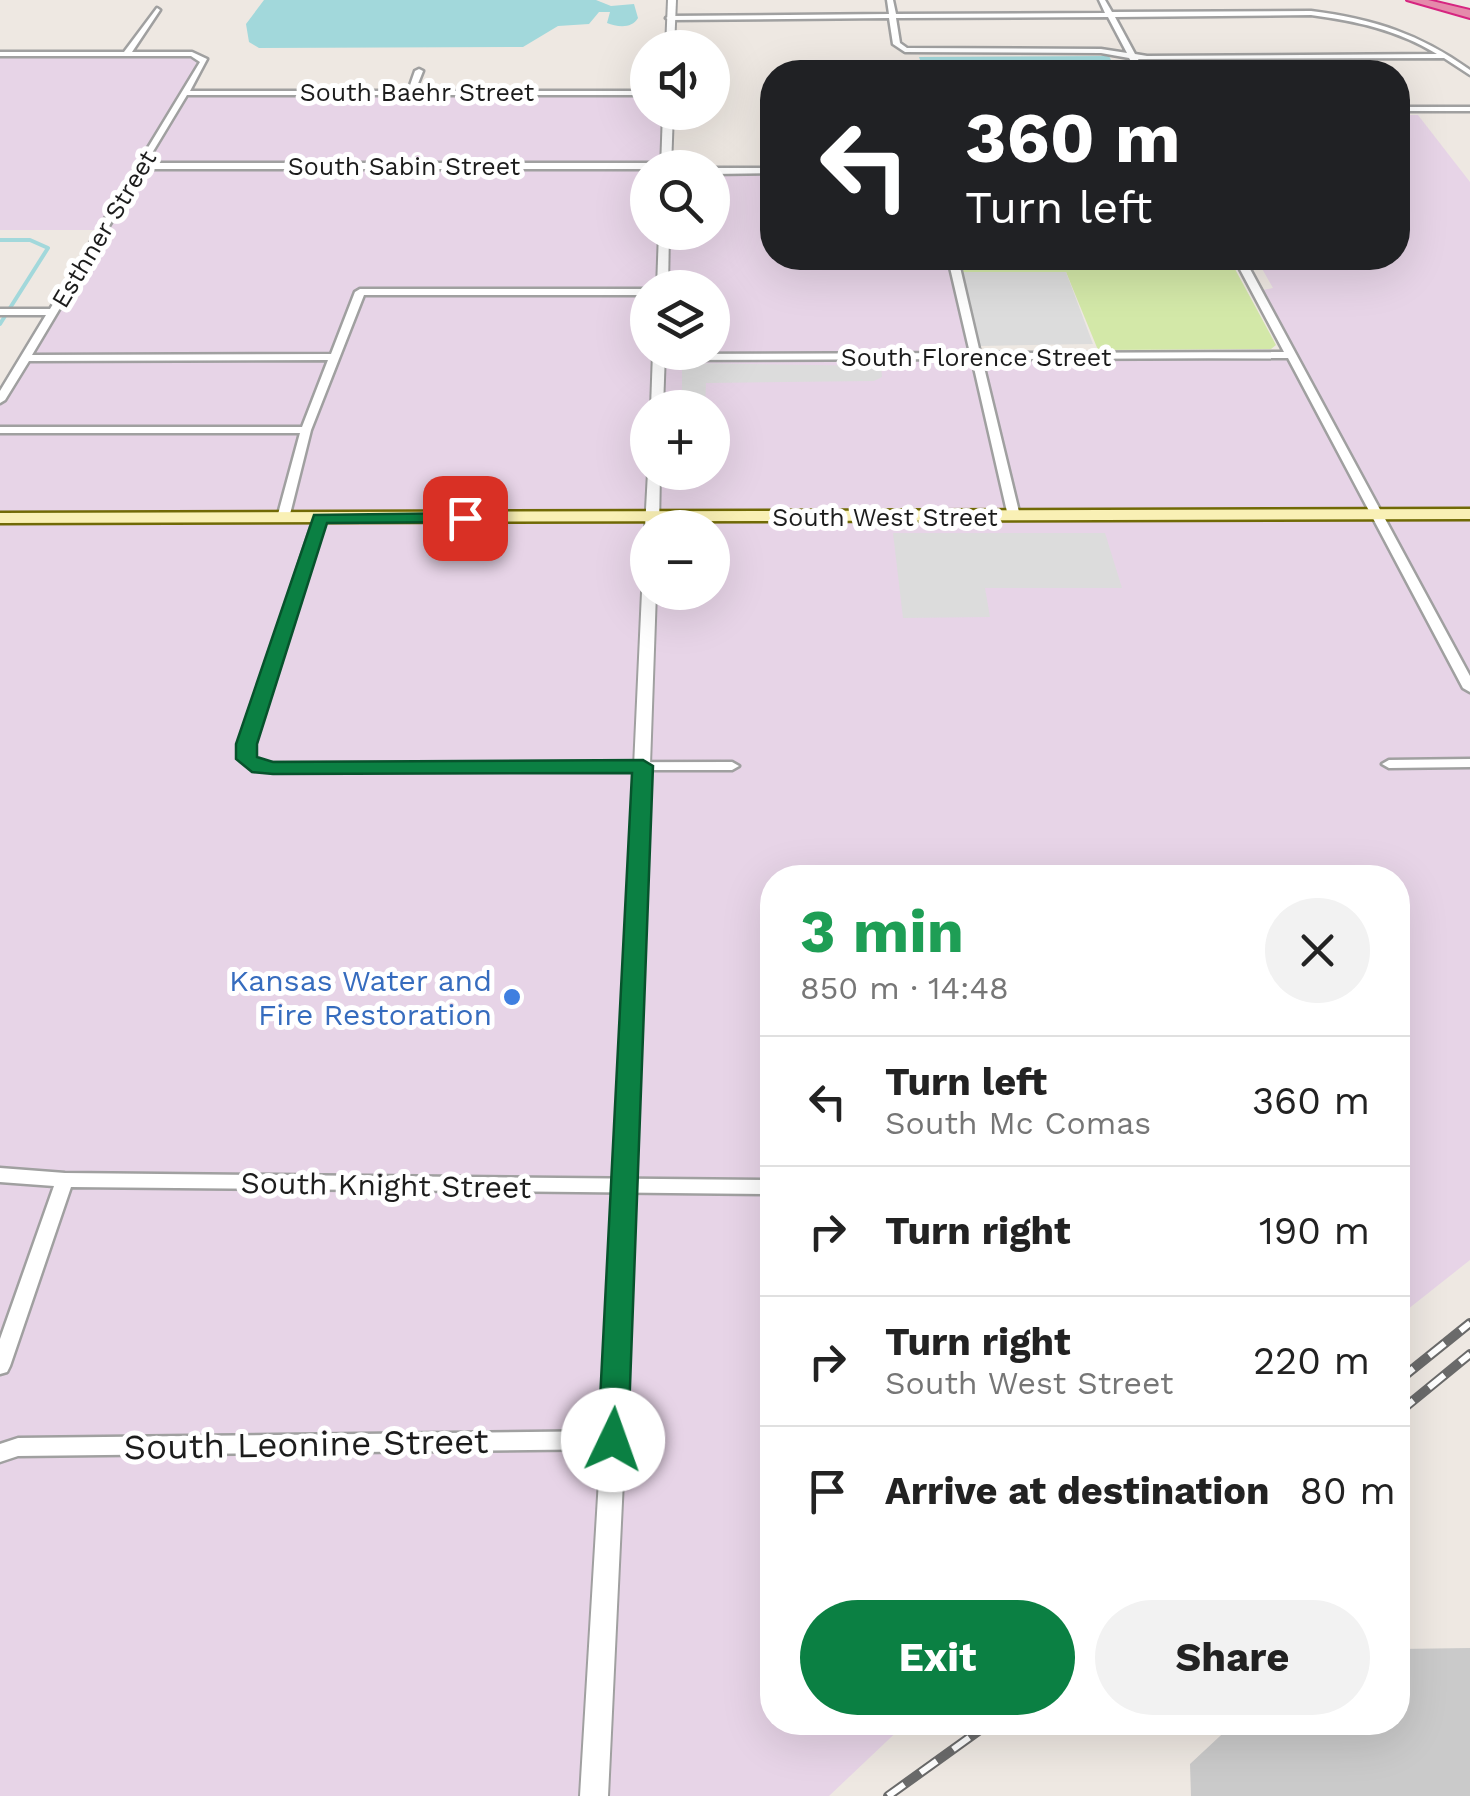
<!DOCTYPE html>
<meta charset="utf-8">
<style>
:root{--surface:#fff;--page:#f2f2f2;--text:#222;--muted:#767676;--line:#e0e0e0;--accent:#0b8043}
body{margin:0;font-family:"Work Sans",sans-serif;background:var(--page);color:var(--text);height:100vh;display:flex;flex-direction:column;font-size:38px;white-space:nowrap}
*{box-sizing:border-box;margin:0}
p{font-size:32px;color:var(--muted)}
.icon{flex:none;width:55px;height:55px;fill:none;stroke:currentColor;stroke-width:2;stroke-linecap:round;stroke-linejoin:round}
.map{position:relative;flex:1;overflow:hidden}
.details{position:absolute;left:760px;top:865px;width:650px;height:870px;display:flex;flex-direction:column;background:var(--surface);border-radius:40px;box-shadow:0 10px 40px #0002}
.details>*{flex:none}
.hud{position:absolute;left:760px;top:60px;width:650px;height:210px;border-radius:40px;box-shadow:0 10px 40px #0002;background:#202124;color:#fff;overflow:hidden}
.controls{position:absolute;left:630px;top:30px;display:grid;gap:20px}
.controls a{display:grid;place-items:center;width:100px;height:100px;border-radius:50%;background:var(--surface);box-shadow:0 10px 40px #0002;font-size:50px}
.pin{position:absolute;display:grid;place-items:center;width:85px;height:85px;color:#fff;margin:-42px;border-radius:20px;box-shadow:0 5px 15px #0006}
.me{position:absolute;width:110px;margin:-55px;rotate:3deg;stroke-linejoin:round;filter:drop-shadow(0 0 8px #0008)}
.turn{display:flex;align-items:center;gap:35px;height:210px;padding:0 40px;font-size:45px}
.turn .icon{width:130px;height:130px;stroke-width:2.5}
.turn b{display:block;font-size:70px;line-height:85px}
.round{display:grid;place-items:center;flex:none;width:105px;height:105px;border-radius:52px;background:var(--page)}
.headline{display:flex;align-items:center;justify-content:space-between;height:170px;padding:0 40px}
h1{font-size:60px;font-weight:700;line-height:75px;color:#1e9e55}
.button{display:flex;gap:20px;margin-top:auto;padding:20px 40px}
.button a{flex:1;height:115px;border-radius:60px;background:var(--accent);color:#fff;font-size:40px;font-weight:700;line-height:115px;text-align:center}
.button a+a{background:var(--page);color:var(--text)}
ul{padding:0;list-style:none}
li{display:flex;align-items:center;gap:30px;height:130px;padding:0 40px;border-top:2px solid var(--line)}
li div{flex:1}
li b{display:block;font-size:38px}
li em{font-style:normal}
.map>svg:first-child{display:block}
.industrial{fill:#e7d4e7;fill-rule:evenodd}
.religious{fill:#cacaca}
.grass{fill:#d3e8a8}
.parking{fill:#dcdcdc}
.water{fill:#a2d8db}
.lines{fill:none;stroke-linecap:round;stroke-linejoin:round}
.stream{stroke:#a2d8db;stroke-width:4}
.minor-casing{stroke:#a0a0a0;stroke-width:5}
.tertiary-casing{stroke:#a0a0a0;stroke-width:4}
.secondary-casing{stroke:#716a06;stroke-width:5}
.motorway-casing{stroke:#d62580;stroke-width:4}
.minor{fill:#fff;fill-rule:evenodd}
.tertiary{fill:#fff;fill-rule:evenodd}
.secondary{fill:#f9f0b5;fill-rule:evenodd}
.motorway{fill:#e58aab;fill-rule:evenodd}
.rail-casing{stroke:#6a6a6a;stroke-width:10}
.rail{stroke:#fff;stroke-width:6;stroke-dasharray:20;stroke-linecap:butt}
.route{fill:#0b8043;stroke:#07532c;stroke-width:2.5}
.shop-dot{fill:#3f7fe0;stroke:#fff;stroke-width:4}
.labels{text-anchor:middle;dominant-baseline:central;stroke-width:10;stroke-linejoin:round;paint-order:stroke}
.far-street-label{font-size:25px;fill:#1c1c1c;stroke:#fff}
.shop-label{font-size:30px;fill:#366cbe;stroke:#fff;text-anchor:end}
.street-label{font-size:30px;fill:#1c1c1c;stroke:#fff}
.near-street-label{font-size:35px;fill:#1c1c1c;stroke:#fff}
</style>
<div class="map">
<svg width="1470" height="1796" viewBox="0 0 1470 1796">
<rect width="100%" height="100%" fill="#eee8e2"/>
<path class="industrial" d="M 0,56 L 202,58 L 134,177 L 187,93 L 647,93 L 648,112 L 667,113 L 665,167 L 648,168 L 648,232 L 712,232 L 713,171 L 772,171 L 772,258 L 954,258 L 976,356 L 1291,355 L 1257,291 L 1273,288 L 1256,258 L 1398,258 L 1398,115 L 1418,115 L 1470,182 L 1470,1260 L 1398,1317 L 1398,878 L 772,878 L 772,1722 L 906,1723 L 829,1796 L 0,1796 L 0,397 L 101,230 L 0,230 ZM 648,288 L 712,288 L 712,352 L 648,352 ZM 648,408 L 712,408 L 712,472 L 648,472 ZM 648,528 L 712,528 L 712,592 L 648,592 Z"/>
<path class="religious" d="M 1470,1648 L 1470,1796 L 1191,1796 L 1190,1764 L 1234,1723 L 1398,1722 L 1398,1649 Z"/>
<path class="grass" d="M 958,258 L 1229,258 L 1276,345 L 1271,349 L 1098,350 L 1066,272 L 961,272 L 965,266 L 994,265 L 991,258 Z"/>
<g class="parking">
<path d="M 961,272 L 1066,272 L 1093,344 L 980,346 Z"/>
<path d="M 682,363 L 881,366 L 882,377 L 874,381 L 706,383 L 705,407 L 682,407 Z"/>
<path d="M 893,533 L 1105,533 L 1122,588 L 985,588 L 990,617 L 903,618 Z"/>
</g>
<g class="water">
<path d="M 264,0 L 596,0 L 611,6 L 634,4 L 638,18 C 632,29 617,27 607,23 L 610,12 L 599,12 L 589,24 L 558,26 L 523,47 L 259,48 L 249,42 L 246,24 Z"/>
<path d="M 1109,56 L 1117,72 L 924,72 L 919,57 Z"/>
</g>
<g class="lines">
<g class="stream">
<path d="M 0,240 L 30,240 L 48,248 L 10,308"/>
<path d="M 0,324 L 5,316"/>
</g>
<defs>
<g id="minor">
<path d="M 887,0 L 893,0 L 896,14 L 1105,13 L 1099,0 L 1105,0 L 1112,12 L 1311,11 C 1374,19 1420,34 1470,70 L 1470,75 L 1444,58 L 1138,59 L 1145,72 L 1138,72 L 1129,58 L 1101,53 L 905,52 L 893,44 L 889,18 L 670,20 L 666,18 L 670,16 L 889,14 ZM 1311,15 C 1356,21 1398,30 1437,54 L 1147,56 L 1135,54 L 1115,17 ZM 1108,17 L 1127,53 L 1101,49 L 907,48 L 900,43 L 896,18 Z"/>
<path d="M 157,8 L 160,10 L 132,52 L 192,52 L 207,59 L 190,91 L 408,91 L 415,71 L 419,69 L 423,71 L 415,91 L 648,91 L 648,95 L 187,95 L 146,163 L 666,163 L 670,166 L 648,169 L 143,169 L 32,355 L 331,354 L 355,292 L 360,289 L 648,289 L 648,295 L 364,295 L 311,430 L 289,518 L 283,521 L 277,518 L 300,433 L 0,433 L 0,427 L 302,427 L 328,360 L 29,361 L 5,400 L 0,403 L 0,391 L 46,315 L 0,315 L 0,309 L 50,309 L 200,62 L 191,56 L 0,56 L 0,52 L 124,52 Z"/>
<rect x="1398" y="107" width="72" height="4"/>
<path d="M 712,168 L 772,168 L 772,173 L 712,174 Z"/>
<path d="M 1234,258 L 1244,258 L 1470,676 L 1470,692 L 1463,688 L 1288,358 L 982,359 L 1020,516 L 1014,519 L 1008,516 L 972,359 L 659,360 L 654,357 L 659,354 L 970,353 L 949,263 L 954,260 L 959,263 L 980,353 L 1284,352 Z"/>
<path d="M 320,515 L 326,518 L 254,744 L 254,757 L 263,763 L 732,762 L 739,766 L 732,770 L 255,770 L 240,759 L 240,744 L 314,518 Z"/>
<path d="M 1470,759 L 1470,767 L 1389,768 L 1382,764 L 1389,760 Z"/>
<path d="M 0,1168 L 65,1173 L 772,1180 L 772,1194 L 71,1187 L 10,1366 L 7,1372 L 0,1374 L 0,1339 L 54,1186 L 0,1182 Z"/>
<path d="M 613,1431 L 620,1434 L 623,1440 L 620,1446 L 613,1449 L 18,1456 L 0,1462 L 0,1444 L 18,1438 Z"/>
</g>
<g id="tertiary">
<path d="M 668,0 L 676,0 L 674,48 L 666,48 Z"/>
<path d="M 663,112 L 673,112 L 671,168 L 661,168 Z"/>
<path d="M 659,232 L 669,232 L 668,288 L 657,288 Z"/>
<path d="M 653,352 L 665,352 L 663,408 L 651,408 Z"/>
<path d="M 648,472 L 660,472 L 659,528 L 648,528 L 648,531 L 645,528 Z"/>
<path d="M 648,588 L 648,592 L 656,592 L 631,1313 L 608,1796 L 580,1796 L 609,1313 L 642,592 Z"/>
</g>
<path id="secondary" d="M 1470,509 L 1470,519 L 0,523 L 0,513 Z"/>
<path id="motorway" d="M 1407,0 L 1428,0 L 1470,10 L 1470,18 Z"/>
</defs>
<use href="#minor" class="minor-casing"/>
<use href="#tertiary" class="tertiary-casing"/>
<use href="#secondary" class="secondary-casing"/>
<use href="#motorway" class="motorway-casing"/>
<use href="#minor" class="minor"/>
<use href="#tertiary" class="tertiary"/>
<use href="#secondary" class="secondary"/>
<use href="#motorway" class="motorway"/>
<defs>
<g id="rail">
<path d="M 1398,1381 L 1470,1323"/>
<path d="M 1398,1413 L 1470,1354"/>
<path d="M 888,1796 L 991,1722"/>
</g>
</defs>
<use href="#rail" class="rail-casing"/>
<use href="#rail" class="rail"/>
</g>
<path class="route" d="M 465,513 L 474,518 L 471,522 L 327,523 L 257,744 L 257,757 L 273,762 L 643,760 L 653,766 L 628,1440 L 623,1449 L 613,1453 L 602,1449 L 598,1440 L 632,773 L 273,774 L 252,772 L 236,759 L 236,744 L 314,515 Z"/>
<circle class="shop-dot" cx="512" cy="997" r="10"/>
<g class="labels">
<g class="far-street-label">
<text x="417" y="92">South Baehr Street</text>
<text x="404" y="166">South Sabin Street</text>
<text transform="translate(104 229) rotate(-59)">Esthner Street</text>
<text x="976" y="357">South Florence Street</text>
<text x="885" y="517">South West Street</text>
</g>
<g class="shop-label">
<text x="492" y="980">Kansas Water and<tspan x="492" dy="34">Fire Restoration</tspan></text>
</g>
<g class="street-label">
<text transform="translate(386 1185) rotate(1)">South Knight Street</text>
</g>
<g class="near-street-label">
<text transform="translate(306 1444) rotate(-1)">South Leonine Street</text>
</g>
</g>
</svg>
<div class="controls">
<a><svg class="icon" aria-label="sound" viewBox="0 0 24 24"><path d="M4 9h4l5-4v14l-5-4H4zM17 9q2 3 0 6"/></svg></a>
<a><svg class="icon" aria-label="search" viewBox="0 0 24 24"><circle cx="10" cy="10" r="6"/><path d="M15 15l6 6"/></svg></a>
<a><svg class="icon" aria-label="layers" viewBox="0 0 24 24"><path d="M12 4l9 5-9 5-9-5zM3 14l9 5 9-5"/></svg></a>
<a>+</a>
<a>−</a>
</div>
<div class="pin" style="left:465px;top:518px;background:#d93025"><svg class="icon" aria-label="arrive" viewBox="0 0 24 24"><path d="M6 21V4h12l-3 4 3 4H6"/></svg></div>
<svg class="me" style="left:613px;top:1440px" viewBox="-20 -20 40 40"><circle r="19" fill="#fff"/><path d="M0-13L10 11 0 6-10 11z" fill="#0b8043"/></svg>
<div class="hud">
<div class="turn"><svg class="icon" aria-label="left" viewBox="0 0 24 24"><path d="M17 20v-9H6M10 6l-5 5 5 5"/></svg><div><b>360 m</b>Turn left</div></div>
</div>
<section class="details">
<div class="headline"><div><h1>3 min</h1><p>850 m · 14:48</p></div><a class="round"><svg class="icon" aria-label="close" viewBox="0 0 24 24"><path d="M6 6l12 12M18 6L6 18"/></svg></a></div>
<ul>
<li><svg class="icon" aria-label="left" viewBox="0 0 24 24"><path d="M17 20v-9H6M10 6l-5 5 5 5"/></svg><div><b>Turn left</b><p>South Mc Comas</p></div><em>360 m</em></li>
<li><svg class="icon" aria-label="right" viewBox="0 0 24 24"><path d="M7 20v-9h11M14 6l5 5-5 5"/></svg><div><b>Turn right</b></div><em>190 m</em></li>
<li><svg class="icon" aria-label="right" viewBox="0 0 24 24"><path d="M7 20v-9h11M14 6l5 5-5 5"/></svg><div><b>Turn right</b><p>South West Street</p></div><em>220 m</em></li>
<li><svg class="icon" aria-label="arrive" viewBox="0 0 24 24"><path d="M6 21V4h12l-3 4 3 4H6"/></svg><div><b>Arrive at destination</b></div><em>80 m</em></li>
</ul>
<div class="button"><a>Exit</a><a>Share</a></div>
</section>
</div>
